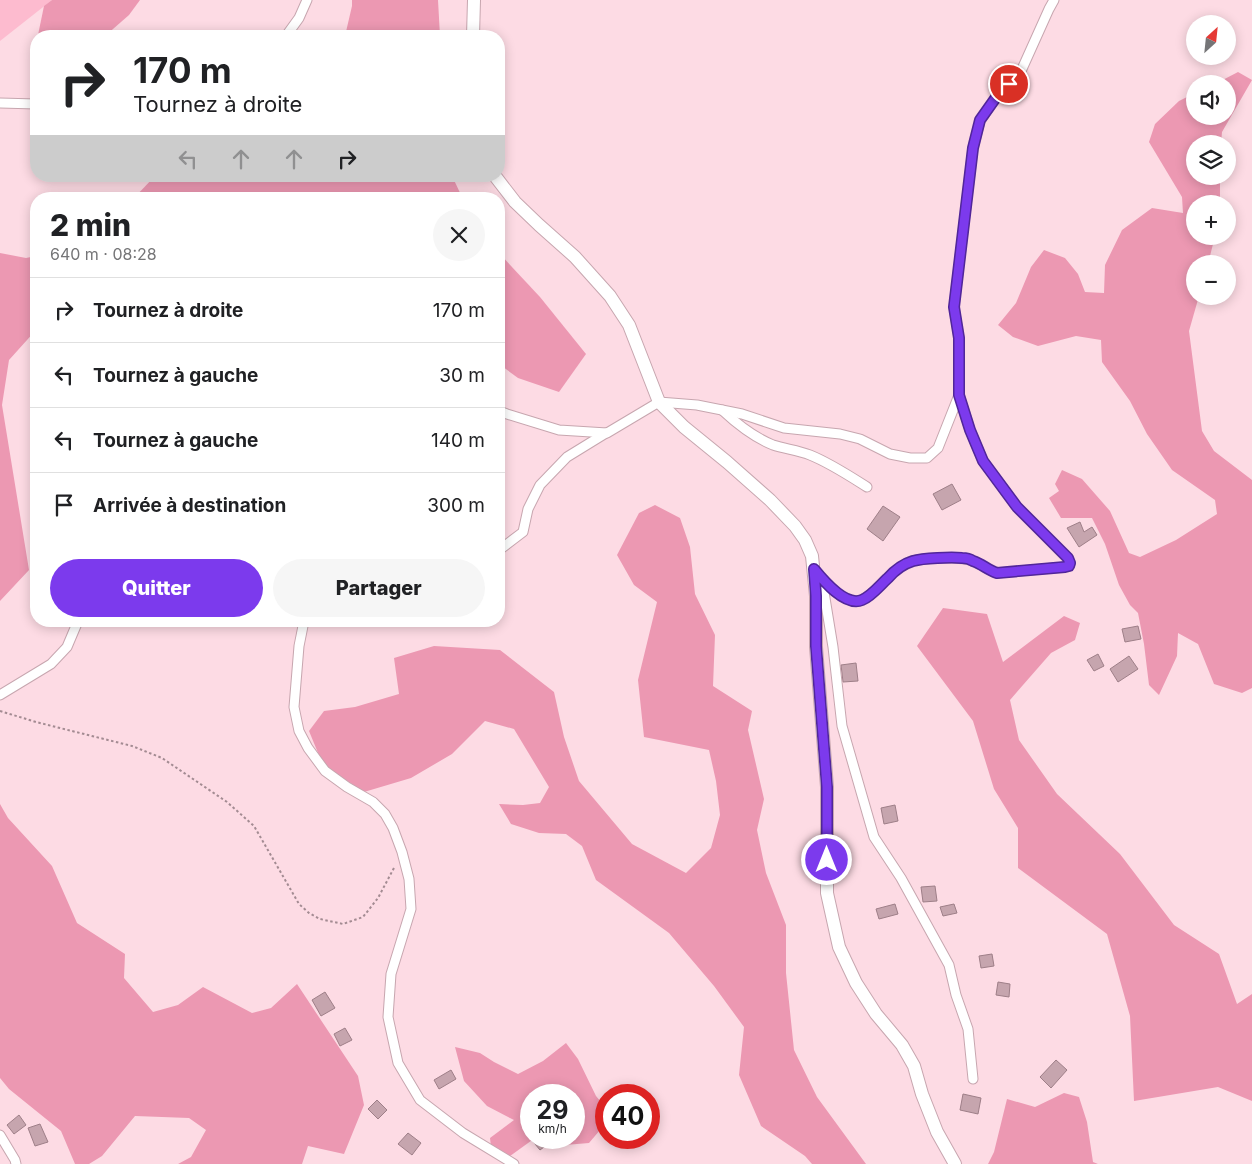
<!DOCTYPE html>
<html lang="fr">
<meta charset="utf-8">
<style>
:root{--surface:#fff;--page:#f6f6f6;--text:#202124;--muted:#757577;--line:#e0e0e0;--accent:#7c3aed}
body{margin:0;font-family:Inter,sans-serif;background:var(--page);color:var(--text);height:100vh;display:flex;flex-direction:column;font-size:19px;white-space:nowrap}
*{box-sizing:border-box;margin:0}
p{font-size:16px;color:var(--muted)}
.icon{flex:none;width:28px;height:28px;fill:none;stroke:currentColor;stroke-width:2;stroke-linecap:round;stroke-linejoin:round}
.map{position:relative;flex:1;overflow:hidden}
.sheet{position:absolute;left:30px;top:192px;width:475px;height:435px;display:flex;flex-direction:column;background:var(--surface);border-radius:20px;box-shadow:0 2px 12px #0003}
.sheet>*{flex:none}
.guide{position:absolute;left:30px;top:30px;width:475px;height:152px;border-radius:20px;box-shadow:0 2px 12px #0003;background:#fff;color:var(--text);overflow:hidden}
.needle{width:32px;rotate:27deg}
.controls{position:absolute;left:1186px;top:15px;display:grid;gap:10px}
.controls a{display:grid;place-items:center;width:50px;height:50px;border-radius:50%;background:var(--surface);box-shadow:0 2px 12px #0003;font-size:25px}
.speed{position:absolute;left:520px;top:1084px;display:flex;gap:10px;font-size:25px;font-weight:700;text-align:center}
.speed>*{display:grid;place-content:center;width:65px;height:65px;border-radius:50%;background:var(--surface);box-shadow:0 2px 12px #0003;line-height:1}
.speed small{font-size:12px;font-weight:400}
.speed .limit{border:8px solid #d22;background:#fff;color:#111}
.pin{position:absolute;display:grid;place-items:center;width:42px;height:42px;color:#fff;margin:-21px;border:2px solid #fff;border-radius:50%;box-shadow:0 1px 5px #0007}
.me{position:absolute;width:55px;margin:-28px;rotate:0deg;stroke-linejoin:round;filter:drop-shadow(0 0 4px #0008)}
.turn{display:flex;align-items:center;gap:18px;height:105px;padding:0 20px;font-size:22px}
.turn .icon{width:65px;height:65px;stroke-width:2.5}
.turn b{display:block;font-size:35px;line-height:42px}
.lanes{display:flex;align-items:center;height:48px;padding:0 20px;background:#0003;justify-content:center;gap:25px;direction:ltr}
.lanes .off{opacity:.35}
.round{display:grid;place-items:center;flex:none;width:52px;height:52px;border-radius:26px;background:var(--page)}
.head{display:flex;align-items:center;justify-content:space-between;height:85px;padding:0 20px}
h1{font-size:30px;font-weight:800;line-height:38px}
.action{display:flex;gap:10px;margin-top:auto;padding:10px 20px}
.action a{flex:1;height:58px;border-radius:30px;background:var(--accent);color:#fff;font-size:20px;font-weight:800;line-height:58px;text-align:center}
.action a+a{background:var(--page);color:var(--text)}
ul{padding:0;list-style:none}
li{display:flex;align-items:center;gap:15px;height:65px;padding:0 20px;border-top:1px solid var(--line)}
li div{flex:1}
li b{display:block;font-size:19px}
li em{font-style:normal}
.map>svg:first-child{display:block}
.green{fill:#fdbbcf}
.forest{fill:#ec98b2}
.building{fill:#c6a5ae;stroke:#9e7f88}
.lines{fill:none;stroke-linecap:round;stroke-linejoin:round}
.street-casing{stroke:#c7a6af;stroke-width:11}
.secondary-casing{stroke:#c7a6af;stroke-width:14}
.path{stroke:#a38b92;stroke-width:2;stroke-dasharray:2.5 2.5;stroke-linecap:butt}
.street{stroke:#fff;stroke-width:9}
.secondary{stroke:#fff;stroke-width:12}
.route-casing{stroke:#51269a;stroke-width:12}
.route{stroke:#7c3aed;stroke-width:9}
</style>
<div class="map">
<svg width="1252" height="1164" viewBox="0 0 1252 1164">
<rect width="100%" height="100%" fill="#fddbe4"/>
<path class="green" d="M 0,0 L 52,0 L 0,41 Z"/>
<g class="forest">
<path d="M 52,0 L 140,0 L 129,15 L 105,36 L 43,36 L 38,35 L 44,6 Z"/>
<path d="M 352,0 L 438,0 L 440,36 L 345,36 L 352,6 Z"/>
<path d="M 1238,72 L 1252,80 L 1222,132 L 1221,144 L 1195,144 L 1195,176 L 1220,176 L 1220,204 L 1195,204 L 1195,236 L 1215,236 L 1208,264 L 1195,264 L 1195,296 L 1199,296 L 1189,331 L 1202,431 L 1214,451 L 1252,480 L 1252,688 L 1242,693 L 1214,684 L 1198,644 L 1178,633 L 1177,656 L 1159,695 L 1149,685 L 1144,644 L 1138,613 L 1130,605 L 1119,585 L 1105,544 L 1092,518 L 1061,518 L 1049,498 L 1059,491 L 1055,484 L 1062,470 L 1082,479 L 1110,511 L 1129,553 L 1140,557 L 1176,540 L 1217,514 L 1215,500 L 1172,470 L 1147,434 L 1130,401 L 1102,362 L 1101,340 L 1076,336 L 1038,346 L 1013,337 L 998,325 L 1016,303 L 1031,267 L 1044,250 L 1065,258 L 1078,274 L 1085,292 L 1104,293 L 1105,265 L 1122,230 L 1152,208 L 1183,213 L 1182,197 L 1149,142 L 1155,124 L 1179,101 L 1195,93 L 1195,116 L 1228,116 L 1228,84 L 1215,84 Z"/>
<path d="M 155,176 L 452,176 L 463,199 L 133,199 Z"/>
<path d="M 0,253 L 26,258 L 36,256 L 36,330 L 9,360 L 2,405 L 29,570 L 0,601 Z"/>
<path d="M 499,253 L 540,297 L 586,354 L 559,392 L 518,378 L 499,364 Z"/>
<path d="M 655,505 L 680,518 L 690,547 L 695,594 L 715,635 L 713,686 L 752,711 L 748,730 L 764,799 L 757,830 L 766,873 L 786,925 L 786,973 L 794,1050 L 817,1097 L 866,1164 L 812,1164 L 805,1156 L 761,1126 L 739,1075 L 744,1027 L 714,986 L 669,933 L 596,880 L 582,846 L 566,834 L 539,833 L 511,824 L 499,804 L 523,805 L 540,803 L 549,787 L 514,729 L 485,721 L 452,754 L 411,778 L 364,792 L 323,765 L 309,731 L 324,711 L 355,707 L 399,694 L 394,658 L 434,646 L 500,650 L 554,692 L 564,737 L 579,781 L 632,844 L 686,873 L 711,848 L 720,815 L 716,781 L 709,750 L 644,737 L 638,680 L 657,602 L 634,585 L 617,555 L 639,513 Z"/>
<path d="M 943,608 L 987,614 L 1003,662 L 1064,616 L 1080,623 L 1075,640 L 1051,653 L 1010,700 L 1019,740 L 1057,794 L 1120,854 L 1174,925 L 1219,954 L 1237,1004 L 1252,994 L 1252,1101 L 1218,1087 L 1134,1101 L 1130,1016 L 1107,934 L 1018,868 L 1018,828 L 994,789 L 973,721 L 917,646 Z"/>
<path d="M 0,804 L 8,818 L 52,866 L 77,923 L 125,954 L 124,978 L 153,1012 L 178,1005 L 203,987 L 252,1013 L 271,1008 L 297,984 L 358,1076 L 364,1105 L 344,1154 L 308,1146 L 302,1164 L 178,1164 L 191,1157 L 206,1130 L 189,1118 L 135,1116 L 102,1156 L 89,1164 L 75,1164 L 61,1131 L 9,1089 L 0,1078 Z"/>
<path d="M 566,1043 L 578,1059 L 596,1096 L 606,1108 L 606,1123 L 589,1143 L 565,1145 L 555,1138 L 574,1138 L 574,1095 L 531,1095 L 531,1138 L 535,1138 L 506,1159 L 492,1155 L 490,1138 L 514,1120 L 487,1106 L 464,1081 L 455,1047 L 480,1053 L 494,1062 L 518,1074 L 543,1061 Z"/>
<path d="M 1064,1093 L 1079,1097 L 1087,1122 L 1093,1162 L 1098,1164 L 988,1164 L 994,1152 L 1007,1099 L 1035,1107 Z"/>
</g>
<g class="building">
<path d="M 952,484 L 961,500 L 942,510 L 933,494 Z"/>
<path d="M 883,506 L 900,517 L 883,541 L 867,529 Z"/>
<path d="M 1080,522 L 1084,532 L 1092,527 L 1097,535 L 1079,547 L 1067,528 Z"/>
<path d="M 1138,626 L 1141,639 L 1125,642 L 1122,629 Z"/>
<path d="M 1098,654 L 1104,666 L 1094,671 L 1087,660 Z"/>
<path d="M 1129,656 L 1138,669 L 1118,682 L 1110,669 Z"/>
<path d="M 856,663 L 858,681 L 843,682 L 841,665 Z"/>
<path d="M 895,805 L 898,821 L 884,824 L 881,808 Z"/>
<path d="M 935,886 L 937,901 L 923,902 L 921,887 Z"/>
<path d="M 895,904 L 898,914 L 879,919 L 876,909 Z"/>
<path d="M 954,904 L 957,913 L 943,916 L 940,907 Z"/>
<path d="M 992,954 L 994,966 L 981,968 L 979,956 Z"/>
<path d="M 998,982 L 1010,984 L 1009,997 L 996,995 Z"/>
<path d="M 325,992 L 335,1008 L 321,1016 L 312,1000 Z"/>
<path d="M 345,1028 L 352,1040 L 340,1046 L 334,1034 Z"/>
<path d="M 1056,1060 L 1067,1070 L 1051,1088 L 1040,1077 Z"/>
<path d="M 451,1070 L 456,1079 L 439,1089 L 434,1080 Z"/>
<path d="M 963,1094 L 981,1098 L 978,1114 L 960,1110 Z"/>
<path d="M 377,1100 L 387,1110 L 378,1119 L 368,1109 Z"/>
<path d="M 19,1115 L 26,1125 L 14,1134 L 7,1125 Z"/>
<path d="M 40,1124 L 48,1142 L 35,1146 L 28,1128 Z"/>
<path d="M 408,1133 L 421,1143 L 412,1155 L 398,1144 Z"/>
<path d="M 530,1138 L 556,1138 L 540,1150 Z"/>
</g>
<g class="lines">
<defs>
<g id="street">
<path d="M 286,36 L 299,18 L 307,0"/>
<path d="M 0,103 L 36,104"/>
<path d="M 722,410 C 737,424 753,437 773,445 C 785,449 798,450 810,455 C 830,463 848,475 867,487"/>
<path d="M 499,411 L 507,414 L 559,430 L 607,433 L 659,402 L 697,405 L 742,414 L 784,428 L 840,434 L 860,439 L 890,454 L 910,458 L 927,458 L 938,448 L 959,395"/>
<path d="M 499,548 L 502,548 L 523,532 L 528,509 L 540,485 L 567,457 L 606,433"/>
<path d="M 814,569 C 823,581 846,608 863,599 C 872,595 879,586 886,579 C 894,572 901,565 911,561 C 924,558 961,556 973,561 C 981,564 988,570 997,573 L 1065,567 L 1069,566 L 1070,563 L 1068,559 L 1017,507 L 983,461 L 970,430 L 959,395 L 959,338 L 954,307 L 973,148 L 980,121 L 997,96 L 1022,69 L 1049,9 L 1054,0"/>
<path d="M 822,580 L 833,647 L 842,726 L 874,837 L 901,878 L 949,965 L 956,995 L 968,1029 L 973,1079"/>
<path d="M 304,621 L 299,646 L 294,707 L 299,731 L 308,748 L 325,771 L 347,787 L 373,802 L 385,814 L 393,828 L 402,852 L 409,879 L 411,909 L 391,974 L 388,1017 L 398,1063 L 420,1100 L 463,1133 L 514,1164"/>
<path d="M 0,695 L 51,664 L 67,647 L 78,621"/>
<path d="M 0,1135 L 15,1160 L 16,1164"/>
</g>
<g id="secondary">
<path d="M 473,36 L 474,0"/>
<path d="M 495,176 L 515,202 L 539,225 L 575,257 L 610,296 L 629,325 L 659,402 L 684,427 L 727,462 L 770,500 L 795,526 L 805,540 L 812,556 L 816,596 L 816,647 L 827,787 L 827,893 L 839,947 L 856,983 L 876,1014 L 902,1045 L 914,1066 L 922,1094 L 937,1132 L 955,1164"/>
</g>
</defs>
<use href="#street" class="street-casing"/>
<use href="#secondary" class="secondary-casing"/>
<path class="path" d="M 0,711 L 36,722 L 132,746 L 162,758 L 227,802 L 254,826 L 299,904 L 309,913 L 320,919 L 343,924 L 363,917 L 378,898 L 395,866"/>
<use href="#street" class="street"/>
<use href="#secondary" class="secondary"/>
</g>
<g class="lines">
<defs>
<path id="route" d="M 827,860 L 827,787 L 816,646 L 816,596 L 814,569 C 823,580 845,607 862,600 C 872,596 880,585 888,578 C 895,570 903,564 913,561 C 923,558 952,557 962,558 C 966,558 970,559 973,561 C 982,564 988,570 997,573 L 1065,567 L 1069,566 L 1070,563 L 1068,558 L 1017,507 L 983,461 L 970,430 L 959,395 L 959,338 L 954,307 L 973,148 L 980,120 L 997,96 L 1009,84"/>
</defs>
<use href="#route" class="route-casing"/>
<use href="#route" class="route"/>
</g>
</svg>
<div class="controls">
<a><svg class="needle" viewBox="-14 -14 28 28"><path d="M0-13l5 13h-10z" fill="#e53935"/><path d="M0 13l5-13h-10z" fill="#757577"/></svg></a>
<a><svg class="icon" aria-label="sound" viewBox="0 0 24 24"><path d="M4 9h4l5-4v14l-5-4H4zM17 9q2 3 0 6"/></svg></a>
<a><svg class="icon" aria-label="layers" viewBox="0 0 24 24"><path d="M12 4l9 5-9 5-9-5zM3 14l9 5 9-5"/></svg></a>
<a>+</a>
<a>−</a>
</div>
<div class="speed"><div>29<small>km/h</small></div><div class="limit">40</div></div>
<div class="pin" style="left:1009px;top:84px;background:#d93025"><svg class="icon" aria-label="arrive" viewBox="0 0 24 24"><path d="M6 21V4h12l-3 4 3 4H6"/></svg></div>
<svg class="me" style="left:827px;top:860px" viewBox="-20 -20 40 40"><circle r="17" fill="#7c3aed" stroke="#fff" stroke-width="3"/><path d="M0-11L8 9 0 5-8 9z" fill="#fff"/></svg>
<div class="guide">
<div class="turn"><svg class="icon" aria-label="right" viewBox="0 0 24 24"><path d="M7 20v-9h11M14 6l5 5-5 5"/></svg><div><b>170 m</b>Tournez à droite</div></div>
<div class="lanes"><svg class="icon off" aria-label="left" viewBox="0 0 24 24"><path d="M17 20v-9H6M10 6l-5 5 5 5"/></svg><svg class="icon off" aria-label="ahead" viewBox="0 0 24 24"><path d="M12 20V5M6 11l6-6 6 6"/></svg><svg class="icon off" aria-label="ahead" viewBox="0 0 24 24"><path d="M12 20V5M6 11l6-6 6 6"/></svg><svg class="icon" aria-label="right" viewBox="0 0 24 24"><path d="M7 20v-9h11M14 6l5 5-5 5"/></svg></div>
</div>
<section class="sheet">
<div class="head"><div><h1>2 min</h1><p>640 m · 08:28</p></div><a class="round"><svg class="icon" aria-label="close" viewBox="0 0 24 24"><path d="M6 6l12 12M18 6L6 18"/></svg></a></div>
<ul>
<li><svg class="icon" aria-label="right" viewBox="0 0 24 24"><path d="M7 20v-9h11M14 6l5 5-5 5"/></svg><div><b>Tournez à droite</b></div><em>170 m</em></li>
<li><svg class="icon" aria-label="left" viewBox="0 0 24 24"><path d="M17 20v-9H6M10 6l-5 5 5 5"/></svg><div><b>Tournez à gauche</b></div><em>30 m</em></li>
<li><svg class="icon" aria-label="left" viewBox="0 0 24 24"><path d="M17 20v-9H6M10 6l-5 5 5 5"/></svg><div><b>Tournez à gauche</b></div><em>140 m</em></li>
<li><svg class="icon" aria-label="arrive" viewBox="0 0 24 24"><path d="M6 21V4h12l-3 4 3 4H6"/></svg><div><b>Arrivée à destination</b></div><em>300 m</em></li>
</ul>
<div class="action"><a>Quitter</a><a>Partager</a></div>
</section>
</div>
